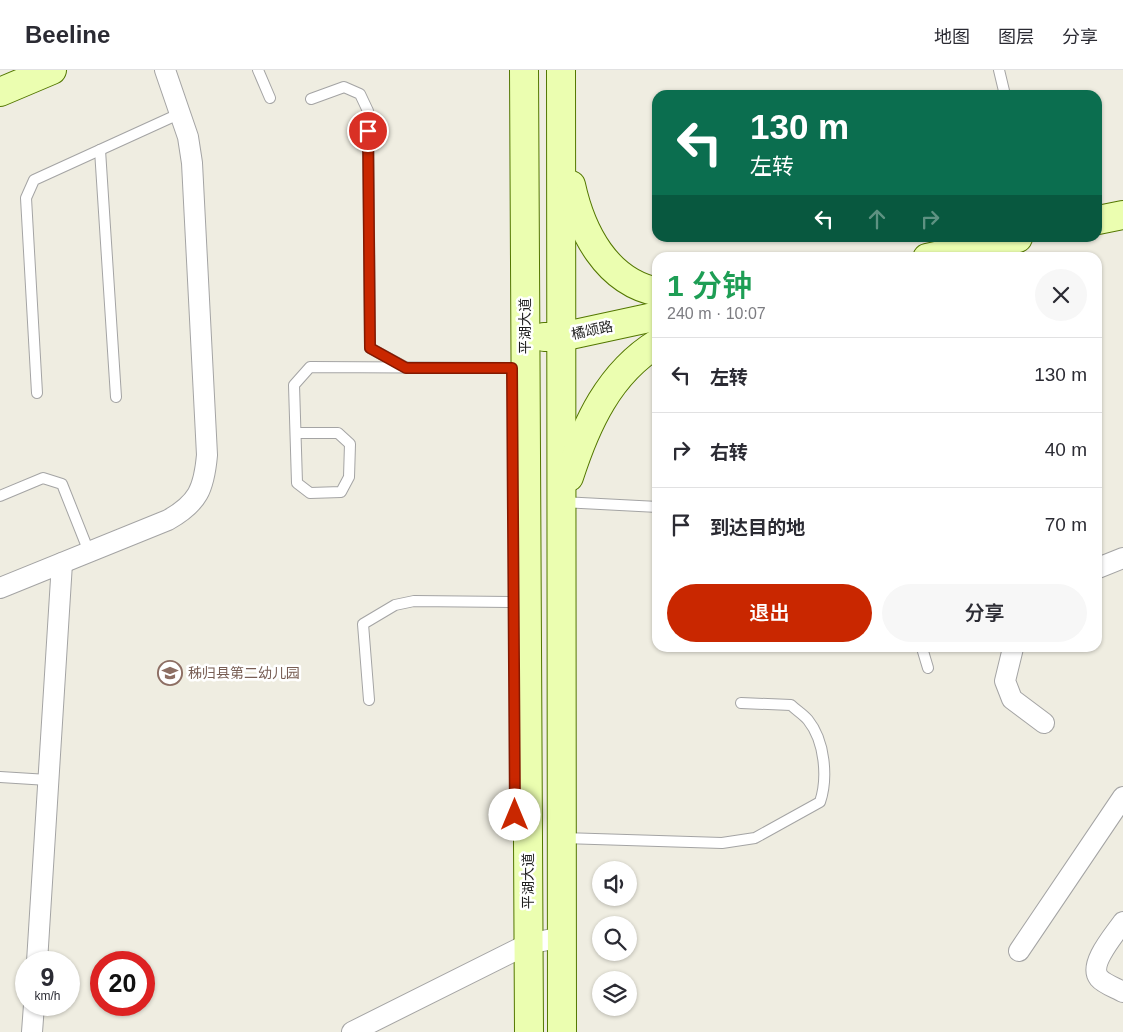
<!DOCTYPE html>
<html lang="zh">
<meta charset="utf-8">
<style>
:root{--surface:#fff;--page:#f7f7f7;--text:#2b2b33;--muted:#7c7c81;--line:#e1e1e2;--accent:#c92700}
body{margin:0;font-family:Helvetica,"Noto Sans SC",sans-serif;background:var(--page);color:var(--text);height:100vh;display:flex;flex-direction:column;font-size:19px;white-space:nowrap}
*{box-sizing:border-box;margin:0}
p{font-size:16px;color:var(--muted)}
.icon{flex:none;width:28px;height:28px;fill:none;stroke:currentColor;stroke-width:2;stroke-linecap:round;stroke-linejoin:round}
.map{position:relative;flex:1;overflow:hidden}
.panel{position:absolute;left:652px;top:182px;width:450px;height:400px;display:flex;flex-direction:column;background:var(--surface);border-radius:15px;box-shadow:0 1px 4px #0004}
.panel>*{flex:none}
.banner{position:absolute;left:652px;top:20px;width:450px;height:152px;border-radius:15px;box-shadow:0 1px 4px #0004;background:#0b6e4f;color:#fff;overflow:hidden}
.controls{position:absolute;left:592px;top:791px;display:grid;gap:10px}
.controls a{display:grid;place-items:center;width:45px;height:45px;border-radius:50%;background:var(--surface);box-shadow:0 1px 4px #0004;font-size:25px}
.speed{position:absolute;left:15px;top:881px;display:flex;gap:10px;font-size:25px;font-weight:700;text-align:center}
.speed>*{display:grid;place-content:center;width:65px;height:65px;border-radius:50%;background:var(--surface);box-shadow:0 1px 4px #0004;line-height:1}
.speed small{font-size:12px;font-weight:400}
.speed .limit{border:8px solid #d22;background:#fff;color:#111}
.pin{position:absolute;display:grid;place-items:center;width:42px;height:42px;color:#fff;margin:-21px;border:2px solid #fff;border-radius:50%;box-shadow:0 1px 5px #0007}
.me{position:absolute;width:55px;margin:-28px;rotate:0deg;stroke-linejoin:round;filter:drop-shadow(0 0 4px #0008)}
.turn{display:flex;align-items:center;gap:18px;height:105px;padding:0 15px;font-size:22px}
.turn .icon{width:65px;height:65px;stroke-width:2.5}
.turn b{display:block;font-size:35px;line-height:42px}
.lanes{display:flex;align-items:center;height:48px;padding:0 15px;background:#0003;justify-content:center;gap:25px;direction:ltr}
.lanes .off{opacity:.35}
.round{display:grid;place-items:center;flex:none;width:52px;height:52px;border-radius:26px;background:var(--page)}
.overview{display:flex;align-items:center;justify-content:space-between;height:85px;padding:0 15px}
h1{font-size:30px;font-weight:600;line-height:38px;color:#1e9e55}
.primary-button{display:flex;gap:10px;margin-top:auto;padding:10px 15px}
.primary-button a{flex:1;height:58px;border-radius:30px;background:var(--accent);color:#fff;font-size:20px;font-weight:600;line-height:58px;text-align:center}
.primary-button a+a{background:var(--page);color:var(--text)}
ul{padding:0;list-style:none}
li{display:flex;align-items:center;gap:15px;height:75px;padding:0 15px;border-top:1px solid var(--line)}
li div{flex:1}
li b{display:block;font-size:19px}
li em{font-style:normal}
header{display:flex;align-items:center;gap:30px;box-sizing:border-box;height:70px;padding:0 25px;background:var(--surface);border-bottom:1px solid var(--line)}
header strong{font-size:24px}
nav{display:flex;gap:28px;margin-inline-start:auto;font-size:18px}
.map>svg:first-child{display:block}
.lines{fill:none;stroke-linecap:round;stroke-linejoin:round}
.lane-casing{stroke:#a4a4a4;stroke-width:12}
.street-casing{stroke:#a4a4a4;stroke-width:22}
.secondary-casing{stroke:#537700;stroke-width:30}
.lane{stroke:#fff;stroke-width:10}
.street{stroke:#fff;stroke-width:20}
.secondary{stroke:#ebfeb0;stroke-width:28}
.route-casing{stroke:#831900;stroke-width:12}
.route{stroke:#c92700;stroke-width:9}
.labels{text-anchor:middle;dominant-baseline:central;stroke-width:5;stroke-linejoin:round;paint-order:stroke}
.street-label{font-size:14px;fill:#1d1d1d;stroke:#fff}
.education-label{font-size:14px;fill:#785e54;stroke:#fff;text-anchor:start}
</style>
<header>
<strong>Beeline</strong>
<nav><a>地图</a><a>图层</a><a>分享</a></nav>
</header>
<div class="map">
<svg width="1123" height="962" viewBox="0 0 1123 962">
<rect width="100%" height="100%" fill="#efede1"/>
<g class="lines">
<defs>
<g id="lane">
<path d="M 258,0 L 270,28"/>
<path d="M 999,0 L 1005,25"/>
<path d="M 311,29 L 344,17 L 360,24 L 368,41 L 370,278 L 405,297"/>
<path d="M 100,80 L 116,327"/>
<path d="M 37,323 L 26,128 L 34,110 L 181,43"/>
<path d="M 296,363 L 338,363 L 350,374 L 349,407 L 341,422 L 310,423 L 297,413 L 294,315 L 310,297 L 524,298"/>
<path d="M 0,426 L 43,408 L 62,414 L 89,482"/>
<path d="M 562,432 L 658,437"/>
<path d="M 922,578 L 928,598"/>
<path d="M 369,630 L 363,554 L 395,535 L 414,531 L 514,532"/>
<path d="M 0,707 L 48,710"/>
<path d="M 563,768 L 722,773 L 755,768 L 820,732 C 828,708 825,671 808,650 C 803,644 796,640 791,635 L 741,633"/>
</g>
<g id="street">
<path d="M 1098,498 L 1123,488"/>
<path d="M 0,518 L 168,450 C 198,433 204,419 207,385 L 192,93 L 188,67 L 165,0"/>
<path d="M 1013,578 L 1005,611 L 1012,629 L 1044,653"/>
<path d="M 1123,852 C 1115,864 1088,894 1099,908 C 1104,914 1116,918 1123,922"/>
<path d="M 1019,881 L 1123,727"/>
<path d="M 37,892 L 62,493"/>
<path d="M 32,962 L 34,935"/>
<path d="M 352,962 L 528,874 L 562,867"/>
</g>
<g id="secondary">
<path d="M 524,0 L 529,962"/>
<path d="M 561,0 L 562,962"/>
<path d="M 0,22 L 52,0"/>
<path d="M 571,115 C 581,161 606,212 658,222"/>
<path d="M 1098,150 L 1123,145"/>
<path d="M 927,188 L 1018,168"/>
<path d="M 544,267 L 561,267 L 658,246"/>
<path d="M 569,407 C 586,354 609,303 658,273"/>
</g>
</defs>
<use href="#lane" class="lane-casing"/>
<use href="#street" class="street-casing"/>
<use href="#secondary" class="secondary-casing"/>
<use href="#lane" class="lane"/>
<use href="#street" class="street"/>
<use href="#secondary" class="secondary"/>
</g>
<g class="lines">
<defs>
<path id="route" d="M 368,61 L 370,278 L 406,298 L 512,298 L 515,745"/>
</defs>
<use href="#route" class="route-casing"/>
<use href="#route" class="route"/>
</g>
<defs>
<symbol id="school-ring" viewBox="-11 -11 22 22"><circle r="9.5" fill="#fff" stroke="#8d6e63" stroke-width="1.5"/><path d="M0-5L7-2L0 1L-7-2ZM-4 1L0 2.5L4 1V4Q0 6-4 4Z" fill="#8d6e63"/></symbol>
</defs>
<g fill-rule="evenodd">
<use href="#school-ring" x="156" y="589" width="28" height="28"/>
</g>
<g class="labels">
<g class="street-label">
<text transform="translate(525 256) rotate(-90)">平湖大道</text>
<text transform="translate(592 260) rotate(-12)">橘颂路</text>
<text transform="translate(528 811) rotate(-90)">平湖大道</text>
</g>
<g class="education-label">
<text x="188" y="603">秭归县第二幼儿园</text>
</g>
</g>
</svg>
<div class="controls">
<a><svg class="icon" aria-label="sound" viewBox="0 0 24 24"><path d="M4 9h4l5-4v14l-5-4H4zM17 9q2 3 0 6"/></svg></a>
<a><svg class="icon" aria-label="search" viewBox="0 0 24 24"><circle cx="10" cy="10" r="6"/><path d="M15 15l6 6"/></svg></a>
<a><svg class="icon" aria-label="layers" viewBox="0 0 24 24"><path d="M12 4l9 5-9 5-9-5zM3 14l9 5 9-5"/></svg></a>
</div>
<div class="speed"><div>9<small>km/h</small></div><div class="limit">20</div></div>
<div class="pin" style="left:368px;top:61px;background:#d93025"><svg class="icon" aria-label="arrive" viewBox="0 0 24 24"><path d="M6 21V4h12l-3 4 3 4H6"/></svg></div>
<svg class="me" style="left:515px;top:745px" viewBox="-20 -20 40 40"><circle r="19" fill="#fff"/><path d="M0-13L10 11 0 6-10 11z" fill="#c92700"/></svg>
<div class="banner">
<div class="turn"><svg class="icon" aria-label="left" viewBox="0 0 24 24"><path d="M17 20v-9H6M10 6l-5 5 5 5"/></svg><div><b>130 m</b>左转</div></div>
<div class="lanes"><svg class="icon" aria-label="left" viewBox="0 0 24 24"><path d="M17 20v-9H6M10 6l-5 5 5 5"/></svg><svg class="icon off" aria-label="ahead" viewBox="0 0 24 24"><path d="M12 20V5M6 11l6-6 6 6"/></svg><svg class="icon off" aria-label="right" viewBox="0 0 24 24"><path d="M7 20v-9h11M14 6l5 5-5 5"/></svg></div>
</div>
<section class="panel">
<div class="overview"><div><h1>1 分钟</h1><p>240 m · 10:07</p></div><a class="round"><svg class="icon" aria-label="close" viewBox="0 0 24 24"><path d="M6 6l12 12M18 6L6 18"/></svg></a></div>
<ul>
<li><svg class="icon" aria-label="left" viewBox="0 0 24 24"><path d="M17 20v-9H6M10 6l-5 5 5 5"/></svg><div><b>左转</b></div><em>130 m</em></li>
<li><svg class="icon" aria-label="right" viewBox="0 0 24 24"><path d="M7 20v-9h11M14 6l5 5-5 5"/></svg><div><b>右转</b></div><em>40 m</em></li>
<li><svg class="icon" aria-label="arrive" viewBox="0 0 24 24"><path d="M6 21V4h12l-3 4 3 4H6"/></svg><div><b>到达目的地</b></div><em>70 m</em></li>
</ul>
<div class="primary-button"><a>退出</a><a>分享</a></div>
</section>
</div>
